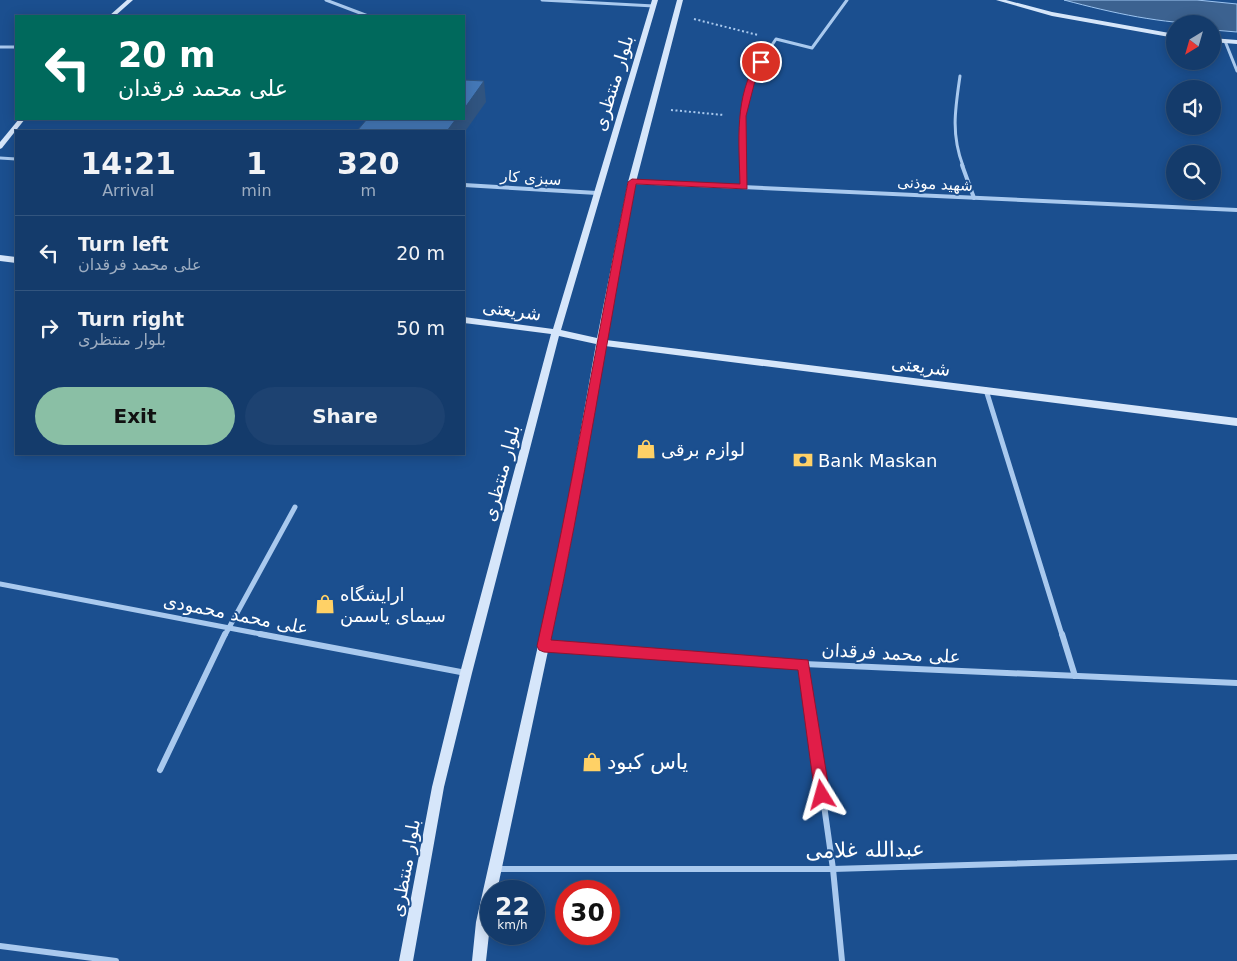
<!DOCTYPE html>
<meta charset="utf-8">
<style>
:root{--surface:#143b6b;--page:#1d4271;--text:#f1f3f6;--muted:#9dadc1;--line:#33557e;--accent:#8abfa5}
body{margin:0;font-family:"DejaVu Sans","Noto Naskh Arabic",sans-serif;background:var(--page);color:var(--text);height:100vh;display:flex;flex-direction:column;font-size:19px;white-space:nowrap}
*{box-sizing:border-box;margin:0}
p{font-size:16px;color:var(--muted)}
.icon{flex:none;width:28px;height:28px;fill:none;stroke:currentColor;stroke-width:2;stroke-linecap:round;stroke-linejoin:round}
.map{position:relative;flex:1;overflow:hidden}
.side{position:absolute;left:15px;top:130px;width:450px;height:325px;display:flex;flex-direction:column;background:var(--surface);border-radius:0px;box-shadow:0 2px 12px #0003,0 0 0 1px var(--line)}
.side>*{flex:none}
.banner{position:absolute;left:15px;top:15px;width:450px;height:105px;border-radius:0px;box-shadow:0 2px 12px #0003,0 0 0 1px var(--line);background:#00695c;color:#fff;overflow:hidden}
.needle{width:32px;rotate:217deg}
.buttons{position:absolute;left:1166px;top:15px;display:grid;gap:10px}
.buttons a{display:grid;place-items:center;width:55px;height:55px;border-radius:50%;background:var(--surface);box-shadow:0 2px 12px #0003,0 0 0 1px var(--line);font-size:25px}
.speed{position:absolute;left:480px;top:880px;display:flex;gap:10px;font-size:25px;font-weight:700;text-align:center}
.speed>*{display:grid;place-content:center;width:65px;height:65px;border-radius:50%;background:var(--surface);box-shadow:0 2px 12px #0003,0 0 0 1px var(--line);line-height:1}
.speed small{font-size:12px;font-weight:400}
.speed .limit{border:8px solid #d22;background:#fff;color:#111}
.pin{position:absolute;display:grid;place-items:center;width:42px;height:42px;color:#fff;margin:-21px;border:2px solid #fff;border-radius:50%;box-shadow:0 1px 5px #0007}
.me{position:absolute;width:55px;margin:-28px;rotate:352deg;stroke-linejoin:round;filter:drop-shadow(0 0 4px #0008)}
.turn{display:flex;align-items:center;gap:18px;height:105px;padding:0 20px;font-size:22px}
.turn .icon{width:65px;height:65px;stroke-width:2.5}
.turn b{display:block;font-size:35px;line-height:42px}
.eta{display:flex;justify-content:space-evenly;align-items:center;height:85px;text-align:center}
.eta b{font-size:30px;font-weight:600;line-height:35px}
.primary-button{display:flex;gap:10px;margin-top:auto;padding:10px 20px}
.primary-button a{flex:1;height:58px;border-radius:30px;background:var(--accent);color:#111;font-size:20px;font-weight:600;line-height:58px;text-align:center}
.primary-button a+a{background:var(--page);color:var(--text)}
ul{padding:0;list-style:none}
li{display:flex;align-items:center;gap:15px;height:75px;padding:0 20px;border-top:1px solid var(--line)}
li div{flex:1}
li b{display:block;font-size:19px}
li em{font-style:normal}
.map>svg:first-child{display:block}
.water{fill:#3c6290;stroke:#9cc4f0}
.lines{fill:none;stroke-linecap:round;stroke-linejoin:round}
.path{stroke:#a9c9ee;stroke-width:2;stroke-dasharray:2 2.5;stroke-linecap:butt}
.street-far3{stroke:#a9c9ee;stroke-width:3}
.street-far2{stroke:#a9c9ee;stroke-width:4}
.street-far1{stroke:#a9c9ee;stroke-width:5}
.street{stroke:#a9c9ee;stroke-width:6}
.secondary{fill:#d6e6fa;fill-rule:evenodd}
.shaded-wall{fill:#305480}
.building{fill:#4478b7;stroke:#305480}
.route{fill:#e11d48;stroke:#92132f}
.labels{text-anchor:middle;dominant-baseline:central;stroke-width:4;stroke-linejoin:round;paint-order:stroke}
.far-street-label{font-size:15px;fill:#fff;stroke:#1b4f8f}
.street-label{font-size:18px;fill:#fff;stroke:#1b4f8f}
.poi-label{font-size:18px;fill:#fff;stroke:#1b4f8f;text-anchor:start}
.near-poi-label{font-size:21px;fill:#fff;stroke:#1b4f8f;text-anchor:start}
.near-street-label{font-size:21px;fill:#fff;stroke:#1b4f8f}
</style>
<div class="map">
<svg width="1237" height="961" viewBox="0 0 1237 961">
<rect width="100%" height="100%" fill="#1b4f8f"/>
<path class="water" d="M 1064,0 L 1197,0 L 1237,4 L 1237,32 L 1213,30 L 1212,24 C 1162,24 1113,13 1064,0 Z"/>
<g class="lines">
<g class="path">
<path d="M 694,19 L 758,35"/>
<path d="M 671,110 L 724,115"/>
</g>
<g class="street-far3">
<path d="M 326,0 L 368,16"/>
<path d="M 542,0 L 654,6"/>
<path d="M 1225,41 L 1237,71"/>
<path d="M 0,47 L 16,47"/>
<path d="M 960,76 C 955,110 951,134 963,166"/>
<path d="M 0,158 L 16,159"/>
<path d="M 743,166 L 742,117 L 753,73 L 776,39 L 812,48 L 847,0"/>
</g>
<g class="street-far2">
<path d="M 743,165 L 744,187"/>
<path d="M 962,165 L 974,198"/>
<path d="M 632,182 L 1237,210"/>
<path d="M 464,185 L 597,193"/>
</g>
<g class="street-far1">
<path d="M 986,390 L 1062,635"/>
<path d="M 0,584 L 266,635"/>
<path d="M 225,635 L 295,507"/>
</g>
<g class="street">
<path d="M 260,634 L 466,673"/>
<path d="M 1062,634 L 1075,676"/>
<path d="M 544,646 L 804,664 L 1237,683"/>
<path d="M 804,664 L 833,869 L 842,961"/>
<path d="M 160,770 L 225,634"/>
<path d="M 495,869 L 833,869 L 1237,857"/>
<path d="M 0,946 L 116,961"/>
</g>
<g class="secondary">
<path d="M 127,0 L 133,0 L 115,16 L 109,16 Z"/>
<path d="M 652,0 L 658,0 L 561,330 L 597,338 L 628,182 L 677,0 L 683,0 L 636,182 L 606,340 L 1237,418 L 1237,426 L 605,346 L 569,552 L 497,891 L 491,891 L 491,916 L 486,961 L 472,961 L 476,922 L 559,552 L 596,344 L 559,336 L 472,673 L 444,787 L 413,961 L 399,961 L 432,787 L 460,673 L 551,334 L 464,323 L 464,317 L 553,329 Z"/>
<path d="M 996,0 L 1006,0 L 1052,12 L 1175,34 L 1175,38 L 1052,16 Z"/>
<path d="M 1212,38 L 1237,40 L 1237,44 L 1212,42 Z"/>
<path d="M 19,119 L 25,119 L 2,148 L 0,149 L 0,142 Z"/>
<path d="M 0,255 L 16,257 L 16,263 L 0,261 Z"/>
</g>
</g>
<path class="shaded-wall" d="M 484,81 L 486,102 L 464,133 L 464,131 L 447,131 L 456,119 L 464,119 L 464,109 Z"/>
<g class="building">
<path d="M 464,80 L 484,81 L 464,109 Z"/>
<path d="M 367,119 L 456,119 L 447,131 L 357,131 Z"/>
</g>
<path class="route" d="M 758,60 L 764,62 L 757,73 L 746,116 L 747,189 L 636,184 C 607,336 584,489 551,640 L 808,660 L 830,795 L 827,800 L 822,802 L 817,800 L 815,795 L 798,670 L 544,652 L 539,650 L 537,646 C 572,492 597,336 628,182 L 632,179 L 740,184 C 739,142 734,96 758,60 Z"/>
<defs>
<symbol id="shop-bare" viewBox="-9 -9 18 18"><path d="M-5-2.5h2.3a2.7 3.5 0 0 1 5.4 0H5L5.5 6h-11ZM-1.5-2.5h3a1.5 2.3 0 0 0-3 0Z" fill="#ffd166" stroke="#1b4f8f" stroke-width="2.5" paint-order="stroke"/></symbol>
<symbol id="bank-bare" viewBox="-9 -9 18 18"><path d="M-6-4H6V4H-6ZM0-2.3a2.3 2.3 0 1 0 0 4.6a2.3 2.3 0 1 0 0-4.6Z" fill="#ffd166" stroke="#1b4f8f" stroke-width="2.5" paint-order="stroke"/></symbol>
</defs>
<g fill-rule="evenodd">
<use href="#shop-bare" x="632" y="435" width="28" height="28"/>
<use href="#bank-bare" x="789" y="446" width="28" height="28"/>
<use href="#shop-bare" x="311" y="590" width="28" height="28"/>
<use href="#shop-bare" x="578" y="748" width="28" height="28"/>
</g>
<g class="labels">
<g class="far-street-label">
<text transform="translate(531 178) rotate(4)">سبزی کار</text>
<text transform="translate(935 184) rotate(3)">شهید موذنی</text>
</g>
<g class="street-label">
<text transform="translate(613 83) rotate(-73)">بلوار منتظری</text>
<text transform="translate(512 310) rotate(8)">شریعتی</text>
<text transform="translate(921 366) rotate(7)">شریعتی</text>
<text transform="translate(501 473) rotate(-75)">بلوار منتظری</text>
<text transform="translate(236 614) rotate(11)">علی محمد محمودی</text>
<text transform="translate(891 653) rotate(3)">علی محمد فرقدان</text>
<text transform="translate(405 868) rotate(-80)">بلوار منتظری</text>
</g>
<g class="poi-label">
<text x="661" y="449">لوازم برقی</text>
<text x="818" y="460">Bank Maskan</text>
<text x="340" y="594">ارایشگاه<tspan x="340" dy="21">سیمای یاسمن</tspan></text>
</g>
<g class="near-poi-label">
<text x="607" y="762">یاس کبود</text>
</g>
<g class="near-street-label">
<text transform="translate(865 850) rotate(-1)">عبدالله غلامی</text>
</g>
</g>
</svg>
<div class="buttons">
<a><svg class="needle" viewBox="-14 -14 28 28"><path d="M0-13l5 13h-10z" fill="#e53935"/><path d="M0 13l5-13h-10z" fill="#9dadc1"/></svg></a>
<a><svg class="icon" aria-label="sound" viewBox="0 0 24 24"><path d="M4 9h4l5-4v14l-5-4H4zM17 9q2 3 0 6"/></svg></a>
<a><svg class="icon" aria-label="search" viewBox="0 0 24 24"><circle cx="10" cy="10" r="6"/><path d="M15 15l6 6"/></svg></a>
</div>
<div class="speed"><div>22<small>km/h</small></div><div class="limit">30</div></div>
<div class="pin" style="left:761px;top:62px;background:#d93025"><svg class="icon" aria-label="arrive" viewBox="0 0 24 24"><path d="M6 21V4h12l-3 4 3 4H6"/></svg></div>
<svg class="me" style="left:822px;top:795px" viewBox="-20 -20 40 40"><path d="M0-17L14 15 0 8-14 15z" fill="#e11d48" stroke="#fff" stroke-width="4"/></svg>
<div class="banner">
<div class="turn"><svg class="icon" aria-label="left" viewBox="0 0 24 24"><path d="M17 20v-9H6M10 6l-5 5 5 5"/></svg><div><b>20 m</b>علی محمد فرقدان</div></div>
</div>
<section class="side">
<div class="eta">
<div><b>14:21</b><p>Arrival</p></div>
<div><b>1</b><p>min</p></div>
<div><b>320</b><p>m</p></div>
</div>
<ul>
<li><svg class="icon" aria-label="left" viewBox="0 0 24 24"><path d="M17 20v-9H6M10 6l-5 5 5 5"/></svg><div><b>Turn left</b><p>علی محمد فرقدان</p></div><em>20 m</em></li>
<li><svg class="icon" aria-label="right" viewBox="0 0 24 24"><path d="M7 20v-9h11M14 6l5 5-5 5"/></svg><div><b>Turn right</b><p>بلوار منتظری</p></div><em>50 m</em></li>
</ul>
<div class="primary-button"><a>Exit</a><a>Share</a></div>
</section>
</div>
